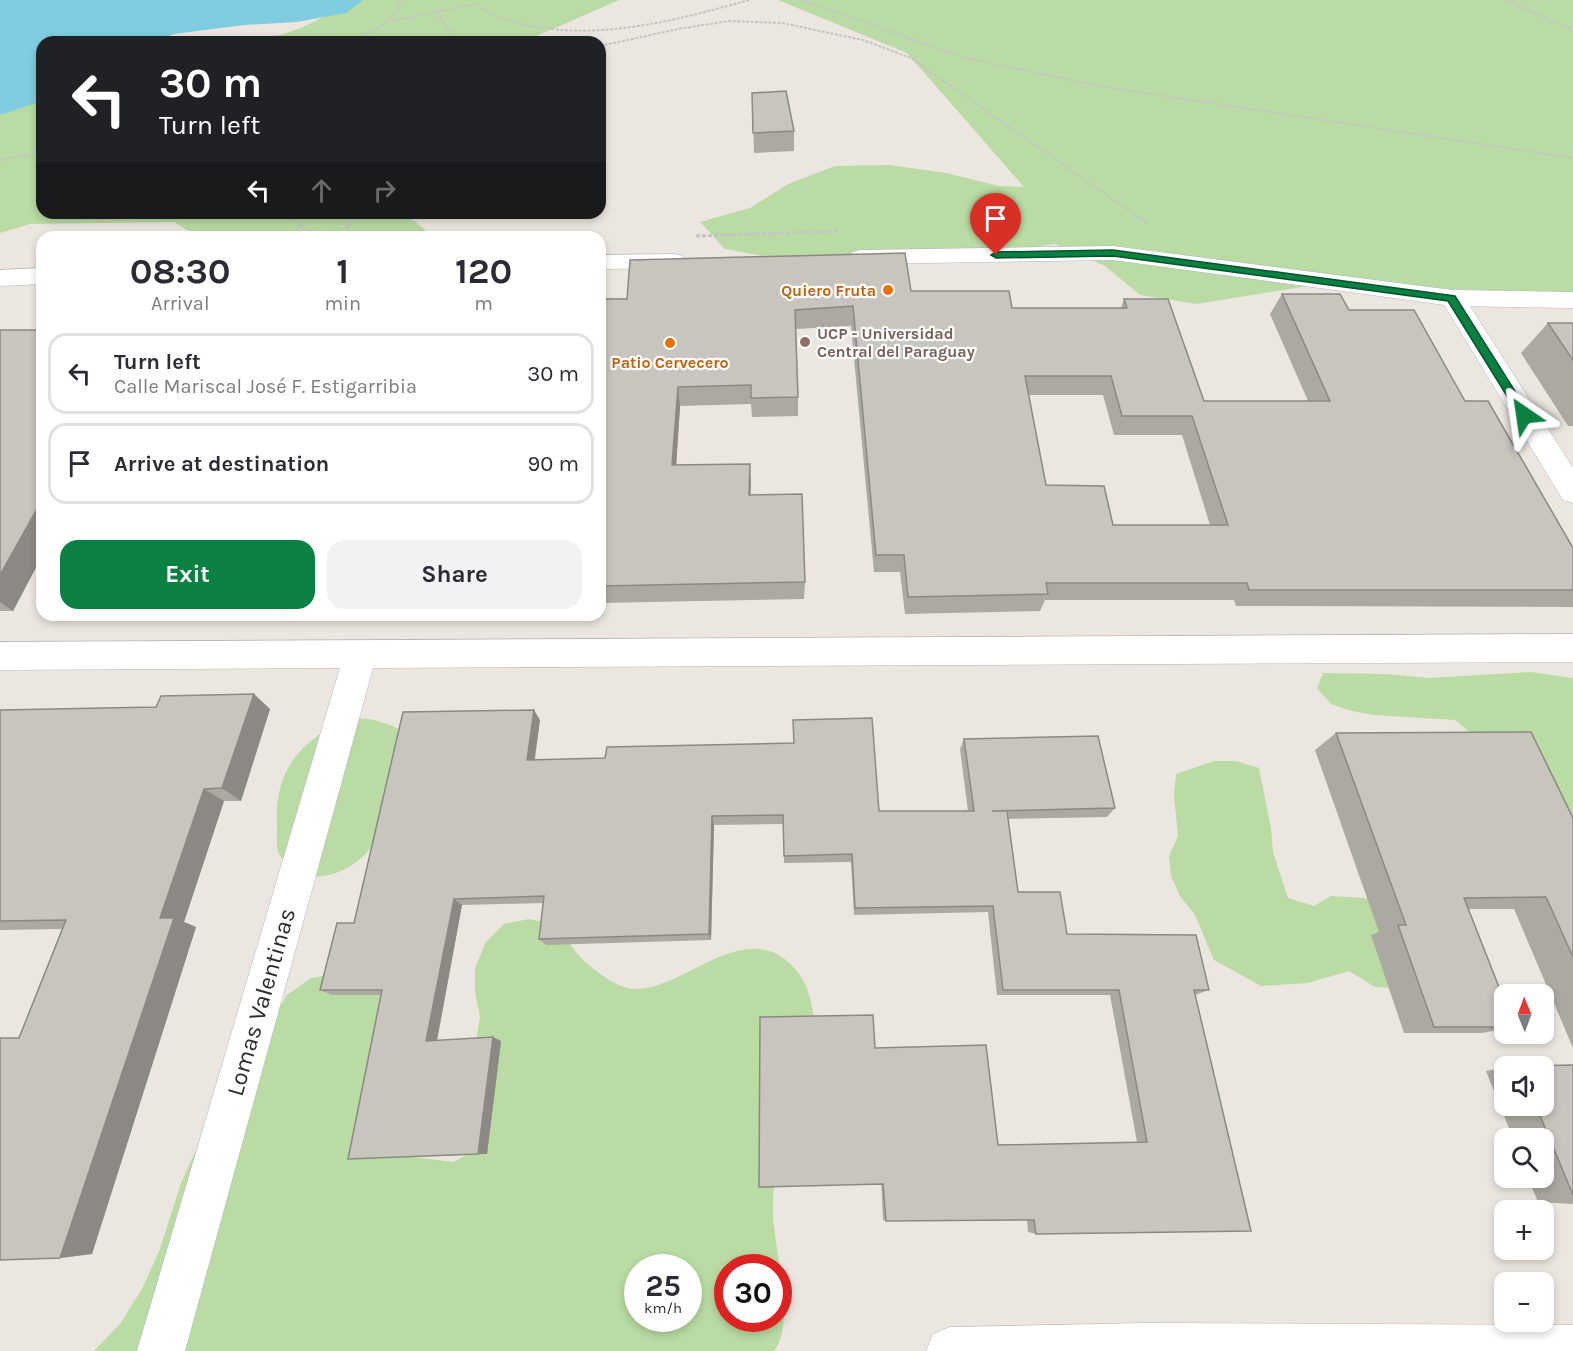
<!DOCTYPE html>
<meta charset="utf-8">
<style>
:root{--surface:#fff;--page:#f2f2f3;--text:#2b2b33;--muted:#7c7c81;--line:#e1e1e2;--accent:#0b8043}
body{margin:0;font-family:Karla,sans-serif;background:var(--page);color:var(--text);height:100vh;display:flex;flex-direction:column;font-size:22px;white-space:nowrap}
*{box-sizing:border-box;margin:0}
p{font-size:20px;color:var(--muted)}
.icon{flex:none;width:33px;height:33px;fill:none;stroke:currentColor;stroke-width:2;stroke-linecap:round;stroke-linejoin:round}
.map{position:relative;flex:1;overflow:hidden}
.side{position:absolute;left:36px;top:231px;width:570px;height:390px;display:flex;flex-direction:column;background:var(--surface);border-radius:18px;box-shadow:0 3px 9px #0003}
.side>*{flex:none}
.banner{position:absolute;left:36px;top:36px;width:570px;height:183px;border-radius:18px;box-shadow:0 3px 9px #0003;background:#202124;color:#fff;overflow:hidden}
.needle{width:39px;rotate:359deg}
.tools{position:absolute;left:1494px;top:984px;display:grid;gap:12px}
.tools a{display:grid;place-items:center;width:60px;height:60px;border-radius:12px;background:var(--surface);box-shadow:0 3px 9px #0003;font-size:30px}
.speed{position:absolute;left:624px;top:1254px;display:flex;gap:12px;font-size:30px;font-weight:700;text-align:center}
.speed>*{display:grid;place-content:center;width:78px;height:78px;border-radius:50%;background:var(--surface);box-shadow:0 3px 9px #0003;line-height:1}
.speed small{font-size:15px;font-weight:400}
.speed .limit{border:9px solid #d22;background:#fff;color:#111}
.pin{position:absolute;display:grid;place-items:center;width:51px;height:51px;color:#fff;margin:-62px -26px;border-radius:50% 50% 50% 0;rotate:-45deg;box-shadow:0 0 6px #0007}
.pin .icon{rotate:45deg}
.me{position:absolute;width:66px;margin:-33px;rotate:328deg;stroke-linejoin:round;filter:drop-shadow(0 0 4px #0008)}
.turn{display:flex;align-items:center;gap:21px;height:126px;padding:0 24px;font-size:27px}
.turn .icon{width:78px;height:78px;stroke-width:2.5}
.turn b{display:block;font-size:42px;line-height:51px}
.lanes{display:flex;align-items:center;height:57px;padding:0 24px;background:#0003;justify-content:center;gap:30px;direction:ltr}
.lanes .off{opacity:.35}
.eta{display:flex;justify-content:space-evenly;align-items:center;height:102px;text-align:center}
.eta b{font-size:36px;font-weight:700;line-height:42px}
.cta{display:flex;gap:12px;margin-top:auto;padding:12px 24px}
.cta a{flex:1;height:69px;border-radius:18px;background:var(--accent);color:#fff;font-size:24px;font-weight:700;line-height:69px;text-align:center}
.cta a+a{background:var(--page);color:var(--text)}
ul{padding:0;list-style:none}
li{display:flex;align-items:center;gap:18px;height:81px;margin:0 12px 9px;padding:0 12px;border:3px solid var(--line);border-radius:18px}
li div{flex:1}
li b{display:block;font-size:22px}
li em{font-style:normal}
.map>svg:first-child{display:block}
.green{fill:#badba3;fill-rule:evenodd}
.water{fill:#80cde1}
.lines{fill:none;stroke-linecap:round;stroke-linejoin:round}
.minor-casing{stroke:#b3b6be;stroke-width:1}
.tertiary-casing{stroke:#b3b6be;stroke-width:1}
.path-far1{stroke:#c4c4c4;stroke-width:2;stroke-dasharray:3 1.5;stroke-linecap:butt}
.path{stroke:#c4c4c4;stroke-width:3;stroke-dasharray:4 2;stroke-linecap:butt}
.minor{fill:#fff;fill-rule:evenodd}
.tertiary{fill:#fff;fill-rule:evenodd}
.wall{fill:#aca9a3;fill-rule:evenodd}
.shaded-wall{fill:#8c8985}
.building{fill:#c8c4be;stroke:#8c8985;stroke-width:1.5;fill-rule:evenodd}
.route{fill:#0b8043;stroke:#07532c;stroke-width:1.5}
.food-dot{fill:#e8710a;stroke:#fff;stroke-width:2}
.education-dot{fill:#8d6e63;stroke:#fff;stroke-width:2}
.labels{text-anchor:middle;dominant-baseline:central;stroke-width:4.5;stroke-linejoin:round;paint-order:stroke}
.far-food-label{font-size:16px;font-weight:bold;fill:#c56008;stroke:#fff;text-anchor:end}
.far-education-label{font-size:16px;font-weight:bold;fill:#785e54;stroke:#fff;text-anchor:start}
.near-street-label{font-size:24px;fill:#2c2c2c;stroke:#fff}
</style>
<div class="map">
<svg width="1573" height="1351" viewBox="0 0 1573 1351">
<rect width="100%" height="100%" fill="#ece6e0"/>
<g class="green">
<path d="M 359,0 L 619,0 L 523,42 L 208,42 L 280,35 L 301,28 Z"/>
<path d="M 778,0 L 1573,0 L 1573,292 L 1308,286 L 1197,304 L 1140,295 L 1105,266 L 1055,244 L 1002,252 L 780,259 L 725,249 L 700,222 L 750,208 L 788,184 L 835,166 L 890,165 L 946,173 L 999,186 L 1024,187 L 907,53 Z"/>
<path d="M 42,89 L 42,213 L 351,213 C 368,222 392,212 410,219 C 416,221 421,227 426,231 L 424,237 L 198,237 L 174,222 L 30,224 L 0,233 L 0,103 Z"/>
<path d="M 1531,672 L 1573,678 L 1573,819 L 1455,720 L 1374,715 L 1352,711 L 1331,704 L 1317,688 L 1323,673 L 1385,674 L 1430,678 Z"/>
<path d="M 351,718 C 372,718 386,722 404,732 C 396,760 389,788 381,816 C 379,825 378,839 372,846 C 354,872 310,890 287,863 C 284,860 279,856 278,852 C 276,844 277,833 277,825 C 274,769 302,738 351,718 Z"/>
<path d="M 1214,761 L 1236,761 L 1259,768 L 1271,828 L 1273,852 L 1288,898 L 1314,906 L 1331,896 L 1378,899 L 1399,988 L 1375,987 L 1349,971 L 1308,983 L 1261,986 L 1214,960 L 1195,915 L 1180,896 L 1171,876 L 1169,856 L 1178,836 L 1174,795 L 1176,774 Z"/>
<path d="M 529,919 C 536,921 546,921 551,925 C 564,933 572,949 582,959 C 593,969 610,983 624,987 C 671,1003 736,918 787,961 C 806,977 810,994 814,1017 C 805,1053 796,1089 788,1125 C 781,1153 772,1182 773,1211 C 773,1247 797,1322 774,1351 L 94,1351 L 120,1324 L 142,1289 L 160,1249 L 181,1183 L 195,1152 L 287,995 L 311,978 L 336,974 L 380,987 L 406,1156 L 453,1162 L 480,1148 L 476,1042 L 480,1016 L 475,992 L 475,968 L 486,942 L 504,924 ZM 638,1268 L 688,1268 L 688,1318 L 638,1318 ZM 728,1268 L 778,1268 L 778,1318 L 728,1318 Z"/>
</g>
<path class="water" d="M 0,0 L 363,0 L 346,13 L 297,22 L 244,25 L 174,34 L 154,42 L 42,42 L 42,101 L 0,115 Z"/>
<g class="lines">
<defs>
<g id="minor">
<path d="M 1452,290 L 1461,292 L 1573,468 L 1573,503 L 1563,500 L 1440,298 L 1443,292 Z"/>
<path d="M 1573,634 L 1573,662 L 373,668 L 185,1351 L 137,1351 L 340,668 L 0,670 L 0,642 Z"/>
<path d="M 1148,1323 L 1573,1325 L 1573,1351 L 926,1351 L 933,1334 L 950,1327 Z"/>
</g>
<g id="tertiary">
<path d="M 1113,246 L 1452,290 L 1573,292 L 1573,308 L 1452,306 L 1113,260 L 861,264 L 853,262 L 849,257 L 853,252 L 861,250 Z"/>
<path d="M 674,254 L 682,256 L 686,261 L 682,266 L 674,268 L 600,269 L 600,255 Z"/>
<path d="M 42,268 L 42,284 L 0,286 L 0,270 Z"/>
</g>
</defs>
<use href="#minor" class="minor-casing"/>
<use href="#tertiary" class="tertiary-casing"/>
<g class="path-far1">
<path d="M 802,0 L 962,57 L 1099,86 L 1573,158"/>
<path d="M 1506,0 L 1573,31"/>
<path d="M 437,12 L 457,42"/>
<path d="M 392,21 L 476,4 C 490,17 508,21 526,25 C 601,41 677,20 749,0"/>
<path d="M 349,42 C 371,32 393,25 401,0"/>
<path d="M 600,46 L 678,29 L 729,21 L 782,23 L 863,40 L 911,58 L 1148,224"/>
<path d="M 0,160 L 42,153"/>
<path d="M 287,213 L 300,225"/>
<path d="M 349,225 L 361,213"/>
</g>
<g class="path">
<path d="M 298,224 L 313,237"/>
<path d="M 696,236 L 838,231"/>
<path d="M 337,237 L 350,224"/>
</g>
<use href="#minor" class="minor"/>
<use href="#tertiary" class="tertiary"/>
</g>
<g class="wall">
<path d="M 752,93 L 794,131 L 794,151 L 754,153 Z"/>
<path d="M 911,291 L 1012,308 L 1121,308 L 1124,299 L 1204,401 L 1308,401 L 1270,314 L 1282,294 L 1349,310 L 1465,401 L 1573,548 L 1573,607 L 1236,606 L 1234,600 L 1045,600 L 1040,611 L 905,614 L 900,572 L 874,572 L 851,326 L 796,329 L 798,397 L 798,416 L 752,417 L 751,404 L 680,406 L 676,465 L 750,464 L 750,495 L 805,582 L 804,599 L 600,603 L 600,299 ZM 1029,395 L 1103,395 L 1114,435 L 1182,435 L 1210,525 L 1113,525 L 1046,485 Z"/>
<path d="M 1548,323 L 1573,323 L 1573,426 L 1568,426 L 1521,353 Z"/>
<path d="M 0,330 L 42,330 L 42,556 L 13,611 L 0,611 Z"/>
<path d="M 270,709 L 241,801 L 224,801 L 184,922 L 196,927 L 92,1254 L 60,1258 L 19,1038 L 62,929 L 0,930 L 0,710 Z"/>
<path d="M 540,720 L 535,759 L 879,811 L 968,811 L 960,749 L 964,739 L 1115,808 L 1107,817 L 1008,819 L 1018,892 L 1067,934 L 1209,990 L 1195,995 L 1251,1231 L 1036,1234 L 1028,1232 L 1027,1220 L 886,1221 L 883,1220 L 875,1048 L 998,1145 L 1137,1142 L 1110,995 L 997,995 L 988,912 L 854,915 L 851,862 L 784,863 L 784,824 L 714,825 L 711,940 L 546,945 L 539,939 L 544,903 L 462,905 L 437,1041 L 501,1041 L 487,1154 L 348,1159 L 381,995 L 332,995 L 320,990 L 354,923 Z"/>
<path d="M 1336,733 L 1573,818 L 1573,1048 L 1514,909 L 1468,909 L 1504,1000 L 1504,1029 L 1482,1033 L 1404,1033 L 1371,935 L 1379,932 L 1315,750 Z"/>
<path d="M 1573,1065 L 1573,1204 L 1538,1202 L 1528,1178 L 1544,1178 L 1544,1138 L 1513,1138 L 1486,1071 L 1504,1068 L 1504,1106 L 1544,1106 L 1544,1066 L 1515,1066 Z"/>
</g>
<g class="shaded-wall">
<path d="M 678,387 L 680,406 L 675,484 L 672,465 Z"/>
<path d="M 750,464 L 751,483 L 750,513 L 749,495 Z"/>
<path d="M 42,500 L 42,556 L 13,611 L 0,602 L 0,575 Z"/>
<path d="M 254,694 L 270,709 L 241,801 L 222,788 Z"/>
<path d="M 534,710 L 540,720 L 533,769 L 527,760 Z"/>
<path d="M 204,789 L 224,801 L 184,922 L 196,927 L 92,1254 L 60,1258 L 160,918 Z"/>
<path d="M 712,816 L 714,825 L 711,940 L 709,934 Z"/>
<path d="M 454,899 L 462,905 L 436,1045 L 426,1041 Z"/>
<path d="M 493,1037 L 501,1041 L 487,1154 L 478,1154 Z"/>
</g>
<g class="building">
<path d="M 786,91 L 794,131 L 753,133 L 752,93 Z"/>
<path d="M 905,253 L 911,291 L 1009,291 L 1012,308 L 1127,308 L 1124,299 L 1168,299 L 1204,401 L 1330,401 L 1282,294 L 1340,294 L 1349,310 L 1414,310 L 1465,401 L 1488,401 L 1573,548 L 1573,590 L 1249,590 L 1247,583 L 1046,583 L 1048,594 L 908,597 L 904,555 L 876,555 L 853,306 L 795,310 L 798,397 L 751,398 L 751,385 L 678,387 L 672,465 L 750,464 L 749,495 L 802,494 L 805,582 L 600,586 L 600,299 L 627,299 L 630,260 ZM 1025,376 L 1111,376 L 1122,416 L 1192,416 L 1228,525 L 1113,525 L 1104,486 L 1046,485 Z"/>
<path d="M 1548,323 L 1573,323 L 1573,360 Z"/>
<path d="M 0,330 L 42,330 L 42,500 L 0,575 Z"/>
<path d="M 254,694 L 222,788 L 204,789 L 160,918 L 174,918 L 60,1258 L 0,1260 L 0,1038 L 19,1038 L 66,920 L 0,921 L 0,710 L 156,707 L 161,696 Z"/>
<path d="M 534,710 L 527,760 L 605,758 L 607,747 L 794,743 L 793,720 L 872,718 L 879,811 L 974,811 L 964,739 L 1098,736 L 1115,808 L 992,811 L 1007,811 L 1018,892 L 1060,892 L 1067,934 L 1196,935 L 1209,990 L 1194,990 L 1251,1231 L 1036,1234 L 1034,1220 L 886,1221 L 883,1184 L 759,1187 L 760,1017 L 873,1015 L 875,1048 L 986,1045 L 998,1145 L 1147,1142 L 1119,990 L 1003,990 L 993,906 L 855,908 L 852,854 L 784,856 L 783,815 L 712,816 L 709,934 L 539,939 L 544,896 L 454,899 L 426,1041 L 493,1037 L 478,1154 L 348,1159 L 382,990 L 320,990 L 337,923 L 354,923 L 403,712 Z"/>
<path d="M 1531,732 L 1573,818 L 1573,957 L 1546,897 L 1464,898 L 1504,1000 L 1504,1027 L 1434,1027 L 1398,925 L 1406,925 L 1336,733 Z"/>
<path d="M 1573,1065 L 1573,1195 L 1536,1106 L 1544,1106 L 1544,1066 L 1520,1066 Z"/>
</g>
<path class="route" d="M 1113,250 L 1455,296 L 1530,415 L 1528,417 L 1520,417 L 1448,301 L 1113,256 L 996,258 L 991,255 L 996,252 Z"/>
<g class="food-dot">
<circle cx="888" cy="290" r="6"/>
<circle cx="670" cy="343" r="6"/>
</g>
<circle class="education-dot" cx="805" cy="342" r="6"/>
<g class="labels">
<g class="far-food-label">
<text x="876" y="290">Quiero Fruta</text>
<text x="670" y="362" text-anchor="middle">Patio Cervecero</text>
</g>
<g class="far-education-label">
<text x="817" y="333">UCP - Universidad<tspan x="817" dy="18">Central del Paraguay</tspan></text>
</g>
<g class="near-street-label">
<text transform="translate(261 1002) rotate(-74)">Lomas Valentinas</text>
</g>
</g>
</svg>
<div class="tools">
<a><svg class="needle" viewBox="-14 -14 28 28"><path d="M0-13l5 13h-10z" fill="#e53935"/><path d="M0 13l5-13h-10z" fill="#7c7c81"/></svg></a>
<a><svg class="icon" aria-label="sound" viewBox="0 0 24 24"><path d="M4 9h4l5-4v14l-5-4H4zM17 9q2 3 0 6"/></svg></a>
<a><svg class="icon" aria-label="search" viewBox="0 0 24 24"><circle cx="10" cy="10" r="6"/><path d="M15 15l6 6"/></svg></a>
<a>+</a>
<a>−</a>
</div>
<div class="speed"><div>25<small>km/h</small></div><div class="limit">30</div></div>
<div class="pin" style="left:996px;top:255px;background:#d93025"><svg class="icon" aria-label="arrive" viewBox="0 0 24 24"><path d="M6 21V4h12l-3 4 3 4H6"/></svg></div>
<svg class="me" style="left:1524px;top:415px" viewBox="-20 -20 40 40"><path d="M0-17L14 15 0 8-14 15z" fill="#0b8043" stroke="#fff" stroke-width="4"/></svg>
<div class="banner">
<div class="turn"><svg class="icon" aria-label="left" viewBox="0 0 24 24"><path d="M17 20v-9H6M10 6l-5 5 5 5"/></svg><div><b>30 m</b>Turn left</div></div>
<div class="lanes"><svg class="icon" aria-label="left" viewBox="0 0 24 24"><path d="M17 20v-9H6M10 6l-5 5 5 5"/></svg><svg class="icon off" aria-label="ahead" viewBox="0 0 24 24"><path d="M12 20V5M6 11l6-6 6 6"/></svg><svg class="icon off" aria-label="right" viewBox="0 0 24 24"><path d="M7 20v-9h11M14 6l5 5-5 5"/></svg></div>
</div>
<section class="side">
<div class="eta">
<div><b>08:30</b><p>Arrival</p></div>
<div><b>1</b><p>min</p></div>
<div><b>120</b><p>m</p></div>
</div>
<ul>
<li><svg class="icon" aria-label="left" viewBox="0 0 24 24"><path d="M17 20v-9H6M10 6l-5 5 5 5"/></svg><div><b>Turn left</b><p>Calle Mariscal José F. Estigarribia</p></div><em>30 m</em></li>
<li><svg class="icon" aria-label="arrive" viewBox="0 0 24 24"><path d="M6 21V4h12l-3 4 3 4H6"/></svg><div><b>Arrive at destination</b></div><em>90 m</em></li>
</ul>
<div class="cta"><a>Exit</a><a>Share</a></div>
</section>
</div>
